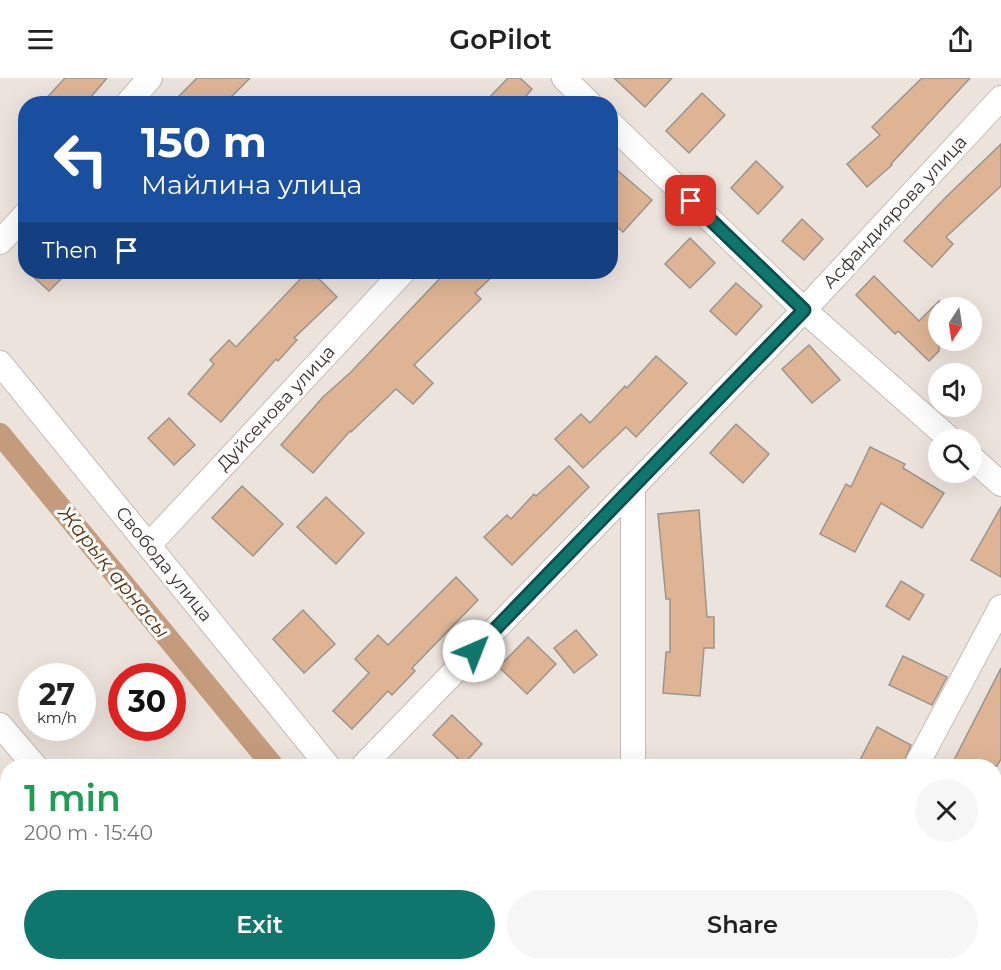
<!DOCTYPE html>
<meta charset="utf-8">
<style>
:root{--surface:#fff;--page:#f6f6f6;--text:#222;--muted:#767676;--accent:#0f766e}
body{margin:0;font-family:Montserrat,sans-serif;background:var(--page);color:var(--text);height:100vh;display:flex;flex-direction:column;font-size:22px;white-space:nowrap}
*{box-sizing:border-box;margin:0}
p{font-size:20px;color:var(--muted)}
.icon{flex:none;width:33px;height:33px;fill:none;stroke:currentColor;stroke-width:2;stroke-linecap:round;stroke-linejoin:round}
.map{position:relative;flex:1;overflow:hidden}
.panel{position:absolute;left:0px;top:681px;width:1002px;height:212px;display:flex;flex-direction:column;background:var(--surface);border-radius:24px 24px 0 0;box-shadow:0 6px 24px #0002}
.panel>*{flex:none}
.top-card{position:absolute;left:18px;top:18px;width:600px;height:183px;border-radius:24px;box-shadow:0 6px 24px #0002;background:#1a4fa0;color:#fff;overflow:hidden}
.needle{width:39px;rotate:192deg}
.controls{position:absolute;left:928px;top:219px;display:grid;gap:12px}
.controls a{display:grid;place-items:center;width:54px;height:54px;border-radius:50%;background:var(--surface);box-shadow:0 6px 24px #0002;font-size:30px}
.speed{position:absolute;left:18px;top:585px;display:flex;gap:12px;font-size:30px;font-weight:700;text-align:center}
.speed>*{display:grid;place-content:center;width:78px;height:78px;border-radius:50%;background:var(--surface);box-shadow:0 6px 24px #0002;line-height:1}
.speed small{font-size:15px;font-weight:400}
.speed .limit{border:9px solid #d22;background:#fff;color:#111}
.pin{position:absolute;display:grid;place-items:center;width:51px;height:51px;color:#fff;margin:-26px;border-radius:12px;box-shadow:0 3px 9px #0006}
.me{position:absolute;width:66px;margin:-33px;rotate:44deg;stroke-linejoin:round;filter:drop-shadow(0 0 4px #0008)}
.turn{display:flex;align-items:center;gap:21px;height:126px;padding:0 24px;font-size:27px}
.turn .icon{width:78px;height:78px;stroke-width:2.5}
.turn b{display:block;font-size:42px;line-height:51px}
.then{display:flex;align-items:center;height:57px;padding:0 24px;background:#0003;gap:12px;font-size:22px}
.round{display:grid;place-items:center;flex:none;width:63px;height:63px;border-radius:32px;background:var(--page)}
.overview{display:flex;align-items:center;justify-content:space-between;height:102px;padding:0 24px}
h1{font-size:36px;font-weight:600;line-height:45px;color:#1e9e55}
.primary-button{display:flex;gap:12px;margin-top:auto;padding:12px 24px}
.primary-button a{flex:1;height:69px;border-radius:36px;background:var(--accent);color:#fff;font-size:24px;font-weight:600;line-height:69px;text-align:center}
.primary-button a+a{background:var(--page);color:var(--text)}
header{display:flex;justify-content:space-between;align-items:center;height:78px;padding:0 24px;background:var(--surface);font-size:27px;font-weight:600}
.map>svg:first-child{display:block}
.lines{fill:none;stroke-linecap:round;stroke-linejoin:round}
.canal{stroke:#c49b7c;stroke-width:22}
.building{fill:#deb495;stroke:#9c948e;stroke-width:1.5}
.minor-casing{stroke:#c4bbb5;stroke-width:26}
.minor{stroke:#fff;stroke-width:24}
.route-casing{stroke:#0a4d48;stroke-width:15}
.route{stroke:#0f766e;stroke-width:10}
.labels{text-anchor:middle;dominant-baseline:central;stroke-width:6;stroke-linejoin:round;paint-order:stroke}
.street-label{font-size:18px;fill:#35312f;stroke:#fff}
.water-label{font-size:20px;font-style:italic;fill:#5d3410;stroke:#fff}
</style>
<header><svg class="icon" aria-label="menu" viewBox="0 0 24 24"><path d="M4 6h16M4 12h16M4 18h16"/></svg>GoPilot<svg class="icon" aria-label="share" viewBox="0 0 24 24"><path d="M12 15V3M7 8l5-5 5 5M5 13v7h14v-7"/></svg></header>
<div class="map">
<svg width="1001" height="892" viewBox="0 0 1001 892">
<rect width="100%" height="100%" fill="#ede3dd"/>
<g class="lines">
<g class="canal">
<path d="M 0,356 L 273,688"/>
<path d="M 435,885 L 441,892"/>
</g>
</g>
<g class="building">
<path d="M 65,0 L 107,0 L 85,26 L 41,26 Z"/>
<path d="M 197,0 L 250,0 L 224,26 L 171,26 Z"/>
<path d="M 508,0 L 520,0 L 532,11 L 519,26 L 483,26 Z"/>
<path d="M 614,0 L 672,0 L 645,29 Z"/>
<path d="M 922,0 L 970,0 L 891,86 L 892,87 L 867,109 L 847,86 L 880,57 L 872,49 Z"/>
<path d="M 702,15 L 725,37 L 689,75 L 666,53 Z"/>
<path d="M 1001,66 L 1001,108 L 946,159 L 953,166 L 932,189 L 904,163 L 946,119 Z"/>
<path d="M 756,83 L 783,109 L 758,136 L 731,110 Z"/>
<path d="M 610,86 L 652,122 L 623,154 L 610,143 Z"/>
<path d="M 802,141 L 823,161 L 804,182 L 782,163 Z"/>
<path d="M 690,160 L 715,185 L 690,210 L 665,186 Z"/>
<path d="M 28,194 L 68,194 L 49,213 Z"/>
<path d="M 307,194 L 312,194 L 337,219 L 294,260 L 297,262 L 278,283 L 276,281 L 221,344 L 188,316 L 214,286 L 210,282 L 229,262 L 236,269 Z"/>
<path d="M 446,194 L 497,194 L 475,215 L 481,221 L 414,287 L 433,305 L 413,326 L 396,311 L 351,354 L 350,353 L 313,395 L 281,367 L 323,319 L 351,294 Z"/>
<path d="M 874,198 L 919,243 L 939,223 L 939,273 L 929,283 L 898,253 L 895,256 L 856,217 Z"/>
<path d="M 736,205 L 762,228 L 736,257 L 710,233 Z"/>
<path d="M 809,267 L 840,302 L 812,325 L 782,291 Z"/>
<path d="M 656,278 L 687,305 L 636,359 L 626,349 L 583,390 L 555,361 L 581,336 L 590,345 L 625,308 L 627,310 Z"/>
<path d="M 169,340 L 195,367 L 174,387 L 148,360 Z"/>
<path d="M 736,346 L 769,376 L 743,405 L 710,375 Z"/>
<path d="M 870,369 L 905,386 L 903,390 L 944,415 L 922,450 L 881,425 L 855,474 L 820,456 L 846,406 L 851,409 Z"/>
<path d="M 569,388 L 589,409 L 512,487 L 484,459 L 507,437 L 511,441 L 534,416 L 536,418 Z"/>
<path d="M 242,408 L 283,446 L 253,478 L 212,440 Z"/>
<path d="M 326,419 L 364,455 L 336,486 L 297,449 Z"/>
<path d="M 1001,429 L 1001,499 L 971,482 Z"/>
<path d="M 699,432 L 707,539 L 714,539 L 714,570 L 704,570 L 700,618 L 663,615 L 666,574 L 670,574 L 670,521 L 666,521 L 658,436 Z"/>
<path d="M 456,499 L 478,522 L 412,590 L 415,593 L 392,617 L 388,613 L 352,651 L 333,633 L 369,595 L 355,581 L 378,557 L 388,567 Z"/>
<path d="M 901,503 L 924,517 L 909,542 L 886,528 Z"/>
<path d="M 303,532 L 335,566 L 304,595 L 273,561 Z"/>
<path d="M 576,552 L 597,577 L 574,595 L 554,570 Z"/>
<path d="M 528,559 L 556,586 L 527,616 L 499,589 Z"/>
<path d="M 903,578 L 947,599 L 932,627 L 889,607 Z"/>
<path d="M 1001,590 L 1001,681 L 997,688 L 951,688 Z"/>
<path d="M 452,637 L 482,666 L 464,686 L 433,657 Z"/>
<path d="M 877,649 L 911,667 L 902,688 L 857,688 Z"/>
</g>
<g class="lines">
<defs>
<g id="minor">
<path d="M 564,0 L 590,26"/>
<path d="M 127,26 L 150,0"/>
<path d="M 610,45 L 804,232 L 951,362"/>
<path d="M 0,164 L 26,136"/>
<path d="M 0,285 L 328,688"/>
<path d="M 972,380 L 1001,406"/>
<path d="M 149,467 L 403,194"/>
<path d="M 0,647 L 35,688"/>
<path d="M 363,688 L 804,232 L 1001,20"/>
<path d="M 633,688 L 633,409"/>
<path d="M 916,688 L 1001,529"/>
<path d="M 204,885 L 210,892"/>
<path d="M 479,885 L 485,892"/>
<path d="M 160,892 L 167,885"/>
<path d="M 633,892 L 633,885"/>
<path d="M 811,892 L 815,885"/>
</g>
</defs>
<use href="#minor" class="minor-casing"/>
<use href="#minor" class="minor"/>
</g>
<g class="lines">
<defs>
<path id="route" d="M 474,573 L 804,232 L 691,123"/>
</defs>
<use href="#route" class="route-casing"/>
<use href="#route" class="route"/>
</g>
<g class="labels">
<g class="street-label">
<text transform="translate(895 134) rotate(-47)">Асфандиярова улица</text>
<text transform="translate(276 330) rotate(-47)">Дуйсенова улица</text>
<text transform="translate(164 486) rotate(51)">Свобода улица</text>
</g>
<g class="water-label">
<text transform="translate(114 494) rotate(51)">Жарық арнасы</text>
</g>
</g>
</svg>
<div class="controls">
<a><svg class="needle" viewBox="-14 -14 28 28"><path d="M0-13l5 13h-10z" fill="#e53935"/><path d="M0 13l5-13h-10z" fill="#767676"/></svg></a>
<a><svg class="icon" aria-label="sound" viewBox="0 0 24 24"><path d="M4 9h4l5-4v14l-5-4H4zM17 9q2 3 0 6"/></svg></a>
<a><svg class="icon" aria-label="search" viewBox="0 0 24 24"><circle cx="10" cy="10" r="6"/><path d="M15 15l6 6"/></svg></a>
</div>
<div class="speed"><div>27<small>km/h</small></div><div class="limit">30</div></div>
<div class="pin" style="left:691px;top:123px;background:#d93025"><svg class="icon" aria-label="arrive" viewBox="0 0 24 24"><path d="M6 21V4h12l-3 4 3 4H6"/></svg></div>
<svg class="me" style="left:474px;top:573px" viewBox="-20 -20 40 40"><circle r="19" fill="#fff"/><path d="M0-13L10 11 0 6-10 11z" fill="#0f766e"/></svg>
<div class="top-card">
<div class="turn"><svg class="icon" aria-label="left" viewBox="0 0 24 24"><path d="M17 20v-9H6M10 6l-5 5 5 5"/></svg><div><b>150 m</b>Майлина улица</div></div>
<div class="then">Then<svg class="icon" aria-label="arrive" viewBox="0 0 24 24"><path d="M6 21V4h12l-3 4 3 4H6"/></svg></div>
</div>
<section class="panel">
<div class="overview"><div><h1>1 min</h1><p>200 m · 15:40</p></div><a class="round"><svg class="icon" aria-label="close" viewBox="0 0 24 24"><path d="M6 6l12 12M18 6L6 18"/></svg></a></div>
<div class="primary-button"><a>Exit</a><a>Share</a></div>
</section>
</div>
